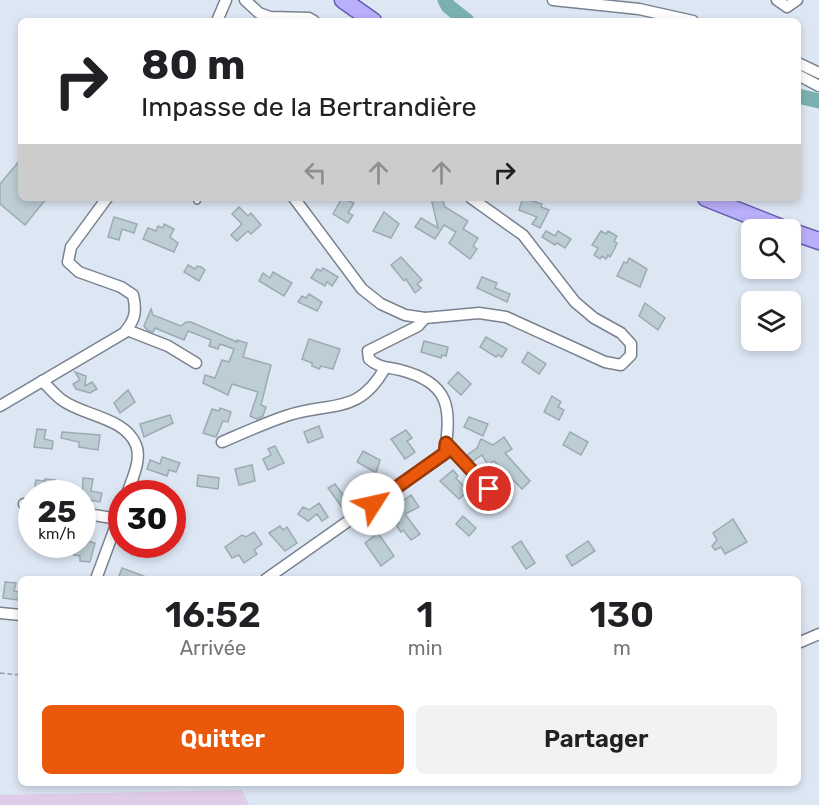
<!DOCTYPE html>
<html lang="fr">
<meta charset="utf-8">
<style>
:root{--surface:#fff;--page:#f2f2f2;--text:#202124;--muted:#757577;--accent:#ea580c}
body{margin:0;font-family:Rubik,sans-serif;background:var(--page);color:var(--text);height:100vh;display:flex;flex-direction:column;font-size:22px;white-space:nowrap}
*{box-sizing:border-box;margin:0}
p{font-size:20px;color:var(--muted)}
.icon{flex:none;width:33px;height:33px;fill:none;stroke:currentColor;stroke-width:2;stroke-linecap:round;stroke-linejoin:round}
.map{position:relative;flex:1;overflow:hidden}
.details{position:absolute;left:18px;top:576px;width:783px;height:210px;display:flex;flex-direction:column;background:var(--surface);border-radius:9px;box-shadow:0 3px 9px #0003}
.details>*{flex:none}
.guide{position:absolute;left:18px;top:18px;width:783px;height:183px;border-radius:9px;box-shadow:0 3px 9px #0003;background:#fff;color:var(--text);overflow:hidden}
.tools{position:absolute;left:741px;top:219px;display:grid;gap:12px}
.tools a{display:grid;place-items:center;width:60px;height:60px;border-radius:9px;background:var(--surface);box-shadow:0 3px 9px #0003;font-size:30px}
.speed{position:absolute;left:18px;top:480px;display:flex;gap:12px;font-size:30px;font-weight:700;text-align:center}
.speed>*{display:grid;place-content:center;width:78px;height:78px;border-radius:50%;background:var(--surface);box-shadow:0 3px 9px #0003;line-height:1}
.speed small{font-size:15px;font-weight:400}
.speed .limit{border:9px solid #d22;background:#fff;color:#111}
.pin{position:absolute;display:grid;place-items:center;width:51px;height:51px;color:#fff;margin:-26px;border:3px solid #fff;border-radius:50%;box-shadow:0 2px 6px #0007}
.me{position:absolute;width:66px;margin:-33px;rotate:55deg;stroke-linejoin:round;filter:drop-shadow(0 0 4px #0008)}
.turn{display:flex;align-items:center;gap:21px;height:126px;padding:0 24px;font-size:27px}
.turn .icon{width:78px;height:78px;stroke-width:2.5}
.turn b{display:block;font-size:42px;line-height:51px}
.lanes{display:flex;align-items:center;height:57px;padding:0 24px;background:#0003;justify-content:center;gap:30px;direction:ltr}
.lanes .off{opacity:.35}
.eta{display:flex;justify-content:space-evenly;align-items:center;height:102px;text-align:center}
.eta b{font-size:36px;font-weight:600;line-height:42px}
.primary-button{display:flex;gap:12px;margin-top:auto;padding:12px 24px}
.primary-button a{flex:1;height:69px;border-radius:9px;background:var(--accent);color:#fff;font-size:24px;font-weight:600;line-height:69px;text-align:center}
.primary-button a+a{background:var(--page);color:var(--text)}
.map>svg:first-child{display:block}
.green{fill:#e0cce8}
.lines{fill:none;stroke-linecap:round;stroke-linejoin:round}
.river{stroke:#7ab1b0;stroke-width:15}
.building{fill:#bccdd4;stroke:#9babb2;stroke-width:1.5}
.service-casing{stroke:#79828e;stroke-width:8}
.minor-casing{stroke:#79828e;stroke-width:13}
.primary-casing{stroke:#655caf;stroke-width:19}
.path{stroke:#939aa4;stroke-width:1.5;stroke-dasharray:4.5 3;stroke-linecap:butt}
.service{stroke:#fff;stroke-width:5}
.minor{stroke:#fff;stroke-width:10}
.primary{stroke:#b9affa;stroke-width:16}
.route-casing{stroke:#983908;stroke-width:15}
.route{stroke:#ea580c;stroke-width:10}
</style>
<div class="map">
<svg width="819" height="805" viewBox="0 0 819 805">
<rect width="100%" height="100%" fill="#dde7f4"/>
<path class="green" d="M 242,790 L 249,805 L 0,805 L 0,795 Z"/>
<g class="lines">
<g class="river">
<path d="M 445,0 L 448,6 L 467,21"/>
<path d="M 798,96 L 819,101"/>
</g>
</g>
<g class="building">
<path d="M 21,159 L 21,198 L 47,198 L 25,225 L 0,204 L 0,184 Z"/>
<path d="M 342,198 L 354,203 L 348,213 L 353,215 L 348,223 L 333,214 Z"/>
<path d="M 431,198 L 442,198 L 445,207 L 468,221 L 463,229 L 478,238 L 473,246 L 477,249 L 470,259 L 449,243 L 456,232 L 444,225 L 435,239 L 415,227 L 421,218 L 438,228 Z"/>
<path d="M 523,198 L 542,204 L 541,207 L 549,210 L 540,228 L 532,224 L 537,217 L 519,210 Z"/>
<path d="M 239,207 L 248,216 L 251,213 L 261,225 L 251,234 L 248,231 L 237,241 L 231,235 L 242,224 L 232,214 Z"/>
<path d="M 384,212 L 399,224 L 391,238 L 373,231 Z"/>
<path d="M 114,217 L 137,224 L 134,233 L 122,229 L 119,240 L 108,237 Z"/>
<path d="M 164,224 L 174,229 L 170,237 L 178,243 L 174,252 L 143,239 L 148,228 L 156,231 L 158,226 L 163,228 Z"/>
<path d="M 546,231 L 555,236 L 558,231 L 571,239 L 565,248 L 557,243 L 555,245 L 542,237 Z"/>
<path d="M 601,231 L 606,234 L 608,231 L 617,236 L 614,241 L 617,243 L 615,248 L 610,257 L 608,255 L 606,259 L 602,256 L 600,259 L 594,255 L 598,248 L 592,245 Z"/>
<path d="M 401,257 L 422,280 L 417,284 L 421,288 L 415,293 L 406,279 L 404,281 L 391,265 Z"/>
<path d="M 629,258 L 647,269 L 640,287 L 617,276 L 624,262 L 627,263 Z"/>
<path d="M 188,265 L 195,269 L 197,266 L 201,267 L 205,270 L 199,281 L 184,272 Z"/>
<path d="M 323,268 L 338,277 L 332,286 L 327,282 L 325,286 L 311,278 L 317,269 L 321,271 Z"/>
<path d="M 273,272 L 292,283 L 284,296 L 259,281 L 263,273 L 270,278 Z"/>
<path d="M 482,277 L 497,283 L 495,288 L 510,294 L 507,302 L 477,288 Z"/>
<path d="M 309,294 L 322,302 L 317,311 L 298,302 L 302,296 L 306,298 Z"/>
<path d="M 645,303 L 665,318 L 658,330 L 639,316 Z"/>
<path d="M 151,309 L 153,315 L 181,326 L 186,322 L 191,322 L 237,342 L 237,340 L 247,343 L 243,357 L 271,365 L 261,405 L 266,407 L 263,416 L 257,419 L 250,416 L 258,392 L 232,384 L 228,395 L 203,383 L 205,375 L 215,378 L 222,360 L 229,362 L 234,349 L 220,344 L 218,349 L 209,346 L 211,340 L 188,331 L 184,340 L 155,328 L 153,332 L 147,330 L 144,326 Z"/>
<path d="M 486,337 L 507,349 L 502,357 L 498,355 L 496,357 L 480,347 Z"/>
<path d="M 309,339 L 340,349 L 333,369 L 321,366 L 319,369 L 312,366 L 312,363 L 302,359 Z"/>
<path d="M 424,341 L 448,347 L 446,356 L 442,355 L 441,358 L 421,352 Z"/>
<path d="M 528,352 L 546,364 L 539,374 L 522,362 Z"/>
<path d="M 75,372 L 86,376 L 85,386 L 92,382 L 97,389 L 90,393 L 76,389 L 73,384 L 80,380 Z"/>
<path d="M 458,372 L 471,384 L 461,395 L 448,383 Z"/>
<path d="M 128,390 L 135,402 L 120,413 L 114,403 Z"/>
<path d="M 552,396 L 561,402 L 558,407 L 564,410 L 559,420 L 544,412 Z"/>
<path d="M 220,408 L 231,412 L 228,422 L 223,421 L 216,437 L 203,433 L 212,409 L 219,411 Z"/>
<path d="M 170,415 L 173,423 L 144,437 L 140,424 Z"/>
<path d="M 469,417 L 488,424 L 483,436 L 464,427 Z"/>
<path d="M 319,426 L 323,437 L 308,443 L 304,432 Z"/>
<path d="M 37,429 L 46,430 L 44,439 L 53,441 L 52,449 L 34,447 Z"/>
<path d="M 406,430 L 412,438 L 407,441 L 415,452 L 405,459 L 391,439 Z"/>
<path d="M 62,432 L 100,435 L 98,450 L 79,447 L 79,442 L 61,438 Z"/>
<path d="M 570,432 L 588,442 L 581,455 L 563,445 Z"/>
<path d="M 504,437 L 512,449 L 505,453 L 530,481 L 522,489 L 494,461 L 488,465 L 482,455 L 473,461 L 467,455 L 477,448 L 481,439 L 493,445 Z"/>
<path d="M 275,446 L 284,463 L 268,470 L 263,459 L 271,455 L 268,449 Z"/>
<path d="M 363,451 L 380,460 L 376,473 L 357,462 Z"/>
<path d="M 162,457 L 180,463 L 176,472 L 169,470 L 167,476 L 147,469 L 150,460 L 160,464 Z"/>
<path d="M 252,465 L 255,481 L 239,485 L 235,469 Z"/>
<path d="M 453,470 L 458,476 L 456,478 L 468,491 L 459,499 L 440,481 Z"/>
<path d="M 198,475 L 219,478 L 218,489 L 197,486 Z"/>
<path d="M 83,478 L 93,479 L 91,491 L 102,493 L 100,502 L 82,499 Z"/>
<path d="M 45,479 L 55,480 L 54,492 L 34,491 L 36,480 L 45,481 Z"/>
<path d="M 335,484 L 344,496 L 356,488 L 362,497 L 344,510 L 328,488 Z"/>
<path d="M 411,495 L 419,507 L 405,514 L 420,534 L 411,540 L 403,530 L 401,532 L 396,525 L 399,523 L 390,510 Z"/>
<path d="M 319,503 L 328,517 L 322,521 L 317,514 L 308,521 L 298,514 L 303,507 L 309,510 Z"/>
<path d="M 463,516 L 476,528 L 469,536 L 456,524 Z"/>
<path d="M 733,519 L 747,542 L 725,554 L 721,547 L 715,550 L 712,546 L 717,540 L 713,533 Z"/>
<path d="M 280,526 L 283,530 L 287,527 L 297,543 L 285,551 L 269,533 Z"/>
<path d="M 254,532 L 262,544 L 254,550 L 257,554 L 244,563 L 239,555 L 232,558 L 225,547 L 242,535 L 246,537 Z"/>
<path d="M 378,533 L 394,556 L 381,566 L 365,543 Z"/>
<path d="M 83,540 L 95,543 L 90,562 L 80,561 L 80,556 L 68,554 L 69,544 L 82,544 Z"/>
<path d="M 521,541 L 535,563 L 526,569 L 512,547 Z"/>
<path d="M 588,541 L 595,551 L 572,566 L 566,556 Z"/>
<path d="M 122,568 L 149,578 L 149,579 L 118,579 Z"/>
<path d="M 5,582 L 16,583 L 14,591 L 20,592 L 18,600 L 3,598 Z"/>
</g>
<g class="lines">
<defs>
<path id="service" d="M 196,198 L 197,201"/>
<g id="minor">
<path d="M 245,0 L 259,13 L 270,17 L 309,18 L 314,21"/>
<path d="M 553,0 L 639,9 L 693,21"/>
<path d="M 777,0 L 787,7 L 797,0"/>
<path d="M 217,21 L 226,0"/>
<path d="M 798,63 L 819,73"/>
<path d="M 798,75 L 819,86"/>
<path d="M 294,198 L 362,289 L 381,304 L 405,315 L 425,318 L 479,313 L 506,317 L 605,362 L 621,365 L 631,355 L 631,344 L 621,333 L 594,318 L 575,302 L 523,235 L 471,198"/>
<path d="M 127,330 L 168,346 L 196,363"/>
<path d="M 42,381 C 49,387 55,395 62,400 C 83,416 125,417 136,445 C 142,460 132,479 127,494"/>
<path d="M 0,406 L 124,333 C 135,320 137,312 133,295 L 121,287 L 79,272 L 68,262 L 71,247 L 107,198"/>
<path d="M 222,442 C 243,433 265,423 286,416 C 331,401 358,416 385,368"/>
<path d="M 446,443 L 489,489"/>
<path d="M 24,504 L 32,505"/>
<path d="M 82,513 L 118,519"/>
<path d="M 96,579 L 122,509"/>
<path d="M 266,579 L 445,453 C 451,408 451,383 400,370 C 388,367 379,368 369,359 L 368,351 L 418,326 L 425,318"/>
<path d="M 0,613 L 21,615"/>
<path d="M 798,643 L 819,634"/>
</g>
<g id="primary">
<path d="M 343,0 L 373,21"/>
<path d="M 706,198 L 787,230"/>
<path d="M 790,231 L 819,241"/>
</g>
</defs>
<use href="#service" class="service-casing"/>
<use href="#minor" class="minor-casing"/>
<use href="#primary" class="primary-casing"/>
<path class="path" d="M 0,673 L 21,675"/>
<use href="#service" class="service"/>
<use href="#minor" class="minor"/>
<use href="#primary" class="primary"/>
</g>
<g class="lines">
<defs>
<path id="route" d="M 373,504 L 445,453 L 446,443 L 489,489"/>
</defs>
<use href="#route" class="route-casing"/>
<use href="#route" class="route"/>
</g>
</svg>
<div class="tools">
<a><svg class="icon" aria-label="search" viewBox="0 0 24 24"><circle cx="10" cy="10" r="6"/><path d="M15 15l6 6"/></svg></a>
<a><svg class="icon" aria-label="layers" viewBox="0 0 24 24"><path d="M12 4l9 5-9 5-9-5zM3 14l9 5 9-5"/></svg></a>
</div>
<div class="speed"><div>25<small>km/h</small></div><div class="limit">30</div></div>
<div class="pin" style="left:489px;top:489px;background:#d93025"><svg class="icon" aria-label="arrive" viewBox="0 0 24 24"><path d="M6 21V4h12l-3 4 3 4H6"/></svg></div>
<svg class="me" style="left:373px;top:504px" viewBox="-20 -20 40 40"><circle r="19" fill="#fff"/><path d="M0-13L10 11 0 6-10 11z" fill="#ea580c"/></svg>
<div class="guide">
<div class="turn"><svg class="icon" aria-label="right" viewBox="0 0 24 24"><path d="M7 20v-9h11M14 6l5 5-5 5"/></svg><div><b>80 m</b>Impasse de la Bertrandière</div></div>
<div class="lanes"><svg class="icon off" aria-label="left" viewBox="0 0 24 24"><path d="M17 20v-9H6M10 6l-5 5 5 5"/></svg><svg class="icon off" aria-label="ahead" viewBox="0 0 24 24"><path d="M12 20V5M6 11l6-6 6 6"/></svg><svg class="icon off" aria-label="ahead" viewBox="0 0 24 24"><path d="M12 20V5M6 11l6-6 6 6"/></svg><svg class="icon" aria-label="right" viewBox="0 0 24 24"><path d="M7 20v-9h11M14 6l5 5-5 5"/></svg></div>
</div>
<section class="details">
<div class="eta">
<div><b>16:52</b><p>Arrivée</p></div>
<div><b>1</b><p>min</p></div>
<div><b>130</b><p>m</p></div>
</div>
<div class="primary-button"><a>Quitter</a><a>Partager</a></div>
</section>
</div>
